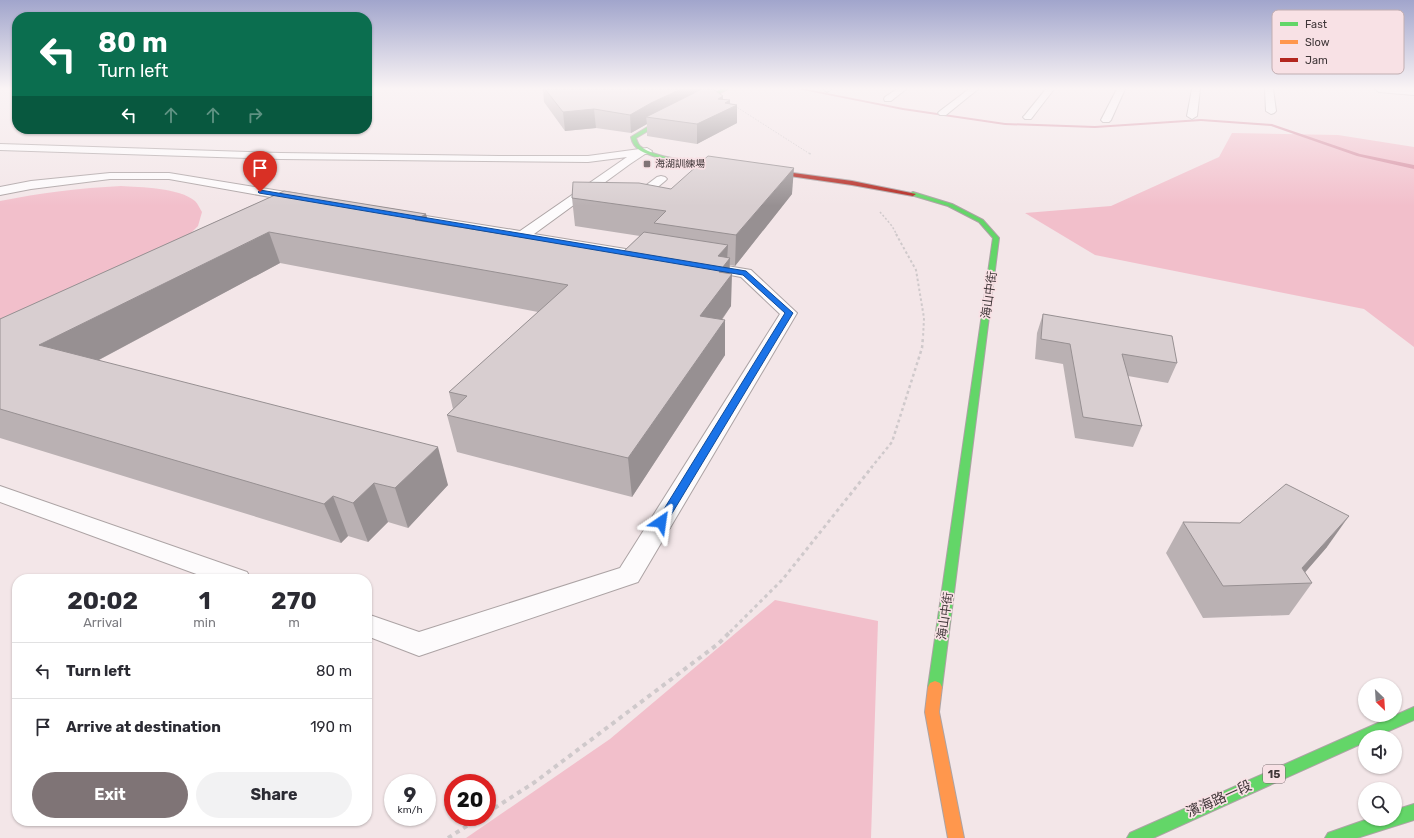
<!DOCTYPE html>
<meta charset="utf-8">
<style>
:root{--surface:#fff;--page:#f2f2f3;--text:#2b2b33;--muted:#7c7c81;--line:#e1e1e2;--accent:#7f7476}
body{margin:0;font-family:Rubik,"Noto Sans TC",sans-serif;background:var(--page);color:var(--text);height:100vh;display:flex;flex-direction:column;font-size:15px;white-space:nowrap}
*{box-sizing:border-box;margin:0}
p{font-size:13px;color:var(--muted)}
.icon{flex:none;width:22px;height:22px;fill:none;stroke:currentColor;stroke-width:2;stroke-linecap:round;stroke-linejoin:round}
.map{position:relative;flex:1;overflow:hidden}
.side{position:absolute;left:12px;top:574px;width:360px;height:252px;display:flex;flex-direction:column;background:var(--surface);border-radius:16px;box-shadow:0 1px 3px #0004}
.side>*{flex:none}
.guide{position:absolute;left:12px;top:12px;width:360px;height:122px;border-radius:16px;box-shadow:0 1px 3px #0004;background:#0b6e4f;color:#fff;overflow:hidden}
.needle{width:26px;rotate:155deg}
.tools{position:absolute;left:1358px;top:678px;display:grid;gap:8px}
.tools a{display:grid;place-items:center;width:44px;height:44px;border-radius:50%;background:var(--surface);box-shadow:0 1px 3px #0004;font-size:20px}
.speed{position:absolute;left:384px;top:774px;display:flex;gap:8px;font-size:20px;font-weight:700;text-align:center}
.speed>*{display:grid;place-content:center;width:52px;height:52px;border-radius:50%;background:var(--surface);box-shadow:0 1px 3px #0004;line-height:1}
.speed small{font-size:10px;font-weight:400}
.speed .limit{border:6px solid #d22;background:#fff;color:#111}
.pin{position:absolute;display:grid;place-items:center;width:34px;height:34px;color:#fff;margin:-41px -17px;border-radius:50% 50% 50% 0;rotate:-45deg;box-shadow:0 0 4px #0007}
.pin .icon{rotate:45deg}
.me{position:absolute;width:44px;margin:-22px;rotate:32deg;stroke-linejoin:round;filter:drop-shadow(0 0 3px #0008)}
.turn{display:flex;align-items:center;gap:14px;height:84px;padding:0 20px;font-size:18px}
.turn .icon{width:52px;height:52px;stroke-width:2.5}
.turn b{display:block;font-size:28px;line-height:34px}
.lanes{display:flex;align-items:center;height:38px;padding:0 20px;background:#0003;justify-content:center;gap:20px;direction:ltr}
.lanes .off{opacity:.35}
.eta{display:flex;justify-content:space-evenly;align-items:center;height:68px;text-align:center}
.eta b{font-size:24px;font-weight:700;line-height:28px}
.action{display:flex;gap:8px;margin-top:auto;padding:8px 20px}
.action a{flex:1;height:46px;border-radius:24px;background:var(--accent);color:#fff;font-size:16px;font-weight:700;line-height:46px;text-align:center}
.action a+a{background:var(--page);color:var(--text)}
ul{padding:0;list-style:none}
li{display:flex;align-items:center;gap:12px;height:56px;padding:0 20px;border-top:1px solid var(--line)}
li div{flex:1}
li b{display:block;font-size:15px}
li em{font-style:normal}
.map>svg:first-child{display:block}
.green{fill:#f2bfcb}
.lines{fill:none;stroke-linecap:round;stroke-linejoin:round}
.stream{fill:#d68ea1;fill-rule:evenodd}
.lane-casing{stroke:#aca3a4;stroke-width:2}
.fast-casing{stroke:#aca3a4;stroke-width:2}
.slow-casing{stroke:#aca3a4;stroke-width:2}
.jam-casing{stroke:#aca3a4;stroke-width:2}
.path-far5{stroke:#cfc9cb;stroke-width:1;stroke-dasharray:1.5 1.5;stroke-linecap:butt}
.path-far4{stroke:#cfc9cb;stroke-width:1.5;stroke-dasharray:2 2;stroke-linecap:butt}
.path-far3{stroke:#cfc9cb;stroke-width:2;stroke-dasharray:2.5 2.5;stroke-linecap:butt}
.path-far2{stroke:#cfc9cb;stroke-width:2.5;stroke-dasharray:3 3;stroke-linecap:butt}
.path-far1{stroke:#cfc9cb;stroke-width:3;stroke-dasharray:3.5 3.5;stroke-linecap:butt}
.path{stroke:#cfc9cb;stroke-width:4;stroke-dasharray:4.5 4.5;stroke-linecap:butt}
.lane{fill:#fdfbfc;fill-rule:evenodd}
.fast{fill:#63d668;fill-rule:evenodd}
.slow{fill:#ff974d;fill-rule:evenodd}
.jam{fill:#b3261e;fill-rule:evenodd}
.wall{fill:#bab1b3}
.shaded-wall{fill:#979092}
.building{fill:#d8ced0;stroke:#979092}
.route{fill:#1a73e8;stroke:#114b97}
.poi-dot{fill:#7f7476;stroke:#f8e1e5;stroke-width:1.5}
.labels{text-anchor:middle;dominant-baseline:central;stroke-width:3.5;stroke-linejoin:round;paint-order:stroke}
.far-poi-label{font-size:10px;fill:#403739;stroke:#f8e1e5;text-anchor:start}
.shield{fill:#f8e1e5;stroke:#776a6d;stroke-width:1}
.shield-label{font-size:11px;font-weight:bold;fill:#403739}
.street-label{font-size:12px;fill:#403739;stroke:#f8e1e5}
.near-street-label{font-size:14px;fill:#403739;stroke:#f8e1e5}
.key{fill:#f8e1e5;stroke:#c1aeb1;stroke-width:1}
.key-label{font-size:11px;fill:#403739}
</style>
<div class="map">
<svg width="1414" height="838" viewBox="0 0 1414 838">
<rect width="100%" height="100%" fill="#f3e6e8"/>
<g class="green">
<path d="M 1232,133 L 1338,135 L 1414,147 L 1414,347 L 1364,309 L 1095,255 L 1025,213 L 1111,206 L 1219,157 Z"/>
<path d="M 121,186 C 140,187 180,188 195,201 C 198,204 200,209 202,212 L 198,226 L 182,242 L 0,330 L 0,201 C 40,193 80,188 121,186 Z"/>
<path d="M 775,600 L 878,621 L 871,838 L 466,838 L 610,739 Z"/>
</g>
<g class="lines">
<path class="stream" d="M 798,89 L 806,89 L 903,108 L 1005,123 L 1095,126 L 1201,119 L 1272,124 L 1360,154 L 1414,165 L 1414,169 L 1357,156 L 1271,126 L 1201,121 L 1095,128 L 1005,125 L 903,110 Z"/>
<defs>
<g id="lane">
<path d="M 823,89 L 832,89 L 827,92 Z"/>
<path d="M 897,89 L 906,89 L 891,101 L 885,101 L 884,99 L 885,97 Z"/>
<path d="M 969,89 L 978,89 L 946,115 L 940,115 L 938,113 L 940,111 Z"/>
<path d="M 1046,89 L 1054,89 L 1031,119 L 1025,119 L 1023,117 L 1025,115 Z"/>
<path d="M 1117,89 L 1125,89 L 1111,120 L 1109,122 L 1103,122 L 1101,120 Z"/>
<path d="M 1192,89 L 1200,89 L 1197,116 L 1192,119 L 1187,116 Z"/>
<path d="M 1265,89 L 1273,89 L 1276,111 L 1274,113 L 1271,114 L 1266,111 Z"/>
<path d="M 1375,89 L 1414,89 L 1414,95 L 1379,92 Z"/>
<path d="M 0,144 L 281,153 L 499,156 L 588,156 L 647,148 L 652,151 L 651,153 L 645,154 L 630,164 L 534,234 L 650,253 L 655,254 L 657,257 L 655,260 L 650,261 L 401,220 L 396,219 L 395,216 L 396,213 L 401,212 L 520,231 L 627,157 L 588,162 L 281,159 L 0,150 Z"/>
<path d="M 110,173 L 169,173 L 304,195 L 308,196 L 310,199 L 308,202 L 304,203 L 169,179 L 110,179 L 31,189 L 0,195 L 0,187 L 31,181 Z"/>
<path d="M 661,176 L 665,177 L 667,179 L 665,181 L 636,205 L 628,205 L 626,202 L 628,199 L 657,177 Z"/>
<path d="M 703,262 L 751,270 L 797,313 L 638,582 L 419,656 L 367,636 L 367,614 L 419,632 L 620,568 L 780,314 L 741,277 L 698,269 L 696,266 L 698,263 Z"/>
<path d="M 0,486 L 247,572 L 251,579 L 210,579 L 0,502 Z"/>
</g>
<g id="fast">
<path d="M 723,89 L 728,89 L 658,125 L 636,138 C 637,141 638,144 640,146 C 656,160 708,163 729,165 L 731,166 L 731,168 C 714,170 656,160 641,151 C 636,148 632,143 631,137 L 654,123 Z"/>
<path d="M 913,192 L 952,204 L 983,220 L 999,238 L 942,687 L 940,691 L 935,693 L 930,691 L 928,687 L 993,238 L 979,222 L 948,206 L 911,195 L 911,193 Z"/>
<path d="M 1414,707 L 1414,720 L 1375,737 L 1365,737 L 1365,742 L 1153,838 L 1127,838 L 1130,833 Z"/>
<path d="M 1414,804 L 1414,820 L 1357,838 L 1325,838 L 1328,833 L 1368,819 L 1395,819 L 1395,810 Z"/>
</g>
<path id="slow" d="M 935,681 L 940,683 L 942,687 L 939,712 L 964,838 L 948,838 L 925,712 L 928,687 L 930,683 Z"/>
<path id="jam" d="M 764,169 L 852,181 L 916,194 L 913,196 L 852,185 L 762,172 L 762,170 Z"/>
</defs>
<use href="#lane" class="lane-casing"/>
<use href="#fast" class="fast-casing"/>
<use href="#slow" class="slow-casing"/>
<use href="#jam" class="jam-casing"/>
<path class="path-far5" d="M 735,106 L 810,154"/>
<g class="path-far4">
<path d="M 809,153 L 812,155"/>
<path d="M 880,212 L 892,226 L 897,235"/>
</g>
<path class="path-far3" d="M 896,234 L 916,270 L 924,318 L 923,338"/>
<path class="path-far2" d="M 871,468 L 892,442 L 922,348 L 923,337"/>
<path class="path-far1" d="M 730,632 L 783,579 L 872,467"/>
<g class="path">
<path d="M 487,813 L 535,782 L 718,644 L 731,631"/>
<path d="M 448,838 L 481,817"/>
</g>
<use href="#lane" class="lane"/>
<use href="#fast" class="fast"/>
<use href="#slow" class="slow"/>
<use href="#jam" class="jam"/>
</g>
<g class="wall">
<path d="M 543,89 L 700,89 L 700,90 L 723,99 L 730,104 L 737,105 L 737,123 L 697,144 L 647,136 L 647,124 L 631,133 L 596,128 L 565,131 L 544,102 Z"/>
<path d="M 671,189 L 792,194 L 735,266 L 730,265 L 729,273 L 731,306 L 722,320 L 725,320 L 725,355 L 632,497 L 457,452 L 447,415 L 453,409 L 449,392 L 538,312 L 280,263 L 99,360 L 448,485 L 408,528 L 388,522 L 368,542 L 348,536 L 341,543 L 0,438 L 0,319 L 284,191 L 426,214 L 428,222 L 622,253 L 640,236 L 575,226 L 572,198 Z"/>
<path d="M 1043,314 L 1177,363 L 1168,383 L 1128,376 L 1142,426 L 1133,447 L 1075,438 L 1063,364 L 1035,359 L 1037,333 Z"/>
<path d="M 1183,522 L 1327,547 L 1305,572 L 1312,583 L 1289,615 L 1203,618 L 1166,553 Z"/>
</g>
<g class="shaded-wall">
<path d="M 681,89 L 700,89 L 700,97 L 646,117 L 647,124 L 631,133 L 630,115 L 651,103 Z"/>
<path d="M 723,96 L 723,112 L 725,103 L 730,100 L 730,109 L 737,105 L 737,123 L 697,144 L 697,124 L 718,99 Z"/>
<path d="M 594,109 L 596,128 L 565,131 L 563,112 Z"/>
<path d="M 794,168 L 792,194 L 735,266 L 736,235 Z"/>
<path d="M 426,214 L 433,243 L 415,220 Z"/>
<path d="M 269,232 L 280,263 L 61,380 L 39,345 Z"/>
<path d="M 728,245 L 727,261 L 730,258 L 729,277 L 732,274 L 731,306 L 700,350 L 700,316 L 718,256 Z"/>
<path d="M 725,320 L 725,355 L 632,497 L 628,458 Z"/>
<path d="M 438,447 L 448,485 L 408,528 L 395,488 Z"/>
<path d="M 374,483 L 388,522 L 368,542 L 353,503 Z"/>
<path d="M 333,496 L 348,536 L 341,543 L 324,504 Z"/>
<path d="M 1349,516 L 1327,547 L 1295,584 L 1302,568 Z"/>
</g>
<g class="building">
<path d="M 545,89 L 681,89 L 651,103 L 630,115 L 594,109 L 563,112 Z"/>
<path d="M 702,89 L 713,89 L 723,96 L 718,99 L 730,100 L 725,103 L 737,105 L 697,124 L 646,117 Z"/>
<path d="M 708,156 L 794,168 L 736,235 L 654,223 L 666,211 L 572,198 L 573,182 L 639,183 L 671,189 Z"/>
<path d="M 284,191 L 426,214 L 415,220 L 622,253 L 644,232 L 728,245 L 718,256 L 730,258 L 719,272 L 732,274 L 700,316 L 725,320 L 628,458 L 447,415 L 467,396 L 449,392 L 568,285 L 269,232 L 39,345 L 438,447 L 395,488 L 374,483 L 353,503 L 333,496 L 324,504 L 0,409 L 0,319 Z"/>
<path d="M 1043,314 L 1172,336 L 1177,363 L 1122,354 L 1142,426 L 1083,417 L 1070,344 L 1041,339 Z"/>
<path d="M 1286,484 L 1349,516 L 1302,568 L 1312,583 L 1223,586 L 1183,522 L 1240,523 Z"/>
</g>
<linearGradient id="sky" x2="0" y2="1"><stop stop-color="#a1a5cc"/><stop offset="0.43" stop-color="#faf4f5"/><stop offset="1" stop-color="#faf4f5" stop-opacity="0"/></linearGradient>
<rect width="1414" height="206" fill="url(#sky)"/>
<path class="route" d="M 260,190 L 746,271 L 793,313 L 665,525 L 657,525 L 656,522 L 785,313 L 743,275 L 259,193 L 258,192 Z"/>
<rect class="poi-dot" x="643" y="160" width="8" height="8" rx="2"/>
<g class="labels">
<g class="far-poi-label">
<text x="655" y="164">海湖訓練場</text>
</g>
<rect class="shield" x="1263" y="765" width="22" height="18" rx="3"/>
<g class="shield-label">
<text x="1274" y="774">15</text>
</g>
<g class="street-label">
<text transform="translate(989 295) rotate(-82)">海山中街</text>
<text transform="translate(945 616) rotate(-82)">海山中街</text>
</g>
<g class="near-street-label">
<text transform="translate(1219 799) rotate(-24)">濱海路一段</text>
</g>
</g>
<rect x="1272" y="10" width="132" height="64" rx="6" class="key"/>
<rect x="1280" y="22" width="18" height="4" fill="#63d668"/>
<rect x="1280" y="40" width="18" height="4" fill="#ff974d"/>
<rect x="1280" y="58" width="18" height="4" fill="#b3261e"/>
<g class="key-label">
<text x="1305" y="28">Fast</text>
<text x="1305" y="46">Slow</text>
<text x="1305" y="64">Jam</text>
</g>
</svg>
<div class="tools">
<a><svg class="needle" viewBox="-14 -14 28 28"><path d="M0-13l5 13h-10z" fill="#e53935"/><path d="M0 13l5-13h-10z" fill="#7c7c81"/></svg></a>
<a><svg class="icon" aria-label="sound" viewBox="0 0 24 24"><path d="M4 9h4l5-4v14l-5-4H4zM17 9q2 3 0 6"/></svg></a>
<a><svg class="icon" aria-label="search" viewBox="0 0 24 24"><circle cx="10" cy="10" r="6"/><path d="M15 15l6 6"/></svg></a>
</div>
<div class="speed"><div>9<small>km/h</small></div><div class="limit">20</div></div>
<div class="pin" style="left:260px;top:192px;background:#d93025"><svg class="icon" aria-label="arrive" viewBox="0 0 24 24"><path d="M6 21V4h12l-3 4 3 4H6"/></svg></div>
<svg class="me" style="left:661px;top:522px" viewBox="-20 -20 40 40"><path d="M0-17L14 15 0 8-14 15z" fill="#1a73e8" stroke="#fff" stroke-width="4"/></svg>
<div class="guide">
<div class="turn"><svg class="icon" aria-label="left" viewBox="0 0 24 24"><path d="M17 20v-9H6M10 6l-5 5 5 5"/></svg><div><b>80 m</b>Turn left</div></div>
<div class="lanes"><svg class="icon" aria-label="left" viewBox="0 0 24 24"><path d="M17 20v-9H6M10 6l-5 5 5 5"/></svg><svg class="icon off" aria-label="ahead" viewBox="0 0 24 24"><path d="M12 20V5M6 11l6-6 6 6"/></svg><svg class="icon off" aria-label="ahead" viewBox="0 0 24 24"><path d="M12 20V5M6 11l6-6 6 6"/></svg><svg class="icon off" aria-label="right" viewBox="0 0 24 24"><path d="M7 20v-9h11M14 6l5 5-5 5"/></svg></div>
</div>
<section class="side">
<div class="eta">
<div><b>20:02</b><p>Arrival</p></div>
<div><b>1</b><p>min</p></div>
<div><b>270</b><p>m</p></div>
</div>
<ul>
<li><svg class="icon" aria-label="left" viewBox="0 0 24 24"><path d="M17 20v-9H6M10 6l-5 5 5 5"/></svg><div><b>Turn left</b></div><em>80 m</em></li>
<li><svg class="icon" aria-label="arrive" viewBox="0 0 24 24"><path d="M6 21V4h12l-3 4 3 4H6"/></svg><div><b>Arrive at destination</b></div><em>190 m</em></li>
</ul>
<div class="action"><a>Exit</a><a>Share</a></div>
</section>
</div>
